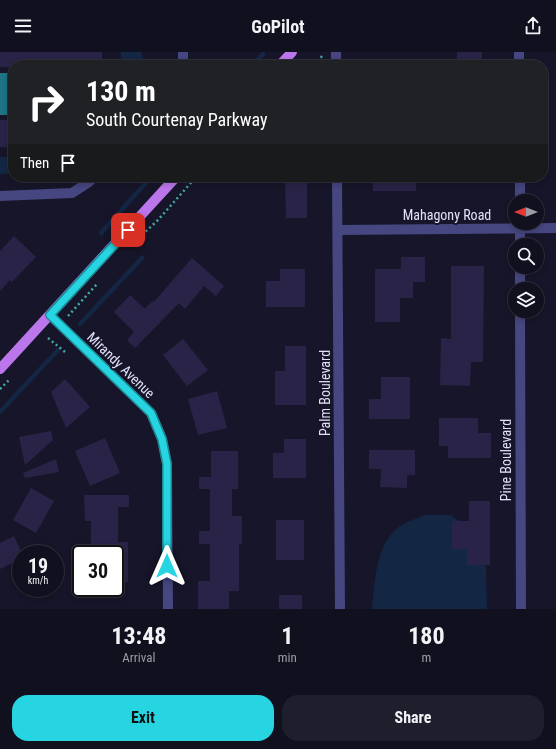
<!DOCTYPE html>
<style>
:root{--surface:#11101f;--page:#1e1e2c;--text:#f1f3f6;--muted:#9c9da4;--line:#30303d;--accent:#27d4e1}
body{margin:0;font-family:"Roboto Condensed",sans-serif;background:var(--page);color:var(--text);height:100vh;display:flex;flex-direction:column;font-size:15px;white-space:nowrap}
*{box-sizing:border-box;margin:0}
p{font-size:13px;color:var(--muted)}
.icon{flex:none;width:22px;height:22px;fill:none;stroke:currentColor;stroke-width:2;stroke-linecap:round;stroke-linejoin:round}
.map{position:relative;height:557px;overflow:hidden}
.sheet{display:flex;flex-direction:column;background:var(--surface);flex:1}
.sheet>*{flex:none}
.banner{position:absolute;left:8px;top:8px;width:540px;height:122px;border-radius:16px;box-shadow:0 2px 6px #0003,0 0 0 1px var(--line);background:#202124;color:#fff;overflow:hidden}
.needle{width:26px;rotate:270deg}
.tools{position:absolute;left:508px;top:142px;display:grid;gap:8px}
.tools a{display:grid;place-items:center;width:36px;height:36px;border-radius:50%;background:var(--surface);box-shadow:0 2px 6px #0003,0 0 0 1px var(--line);font-size:20px}
.speed{position:absolute;left:12px;top:493px;display:flex;gap:8px;font-size:20px;font-weight:700;text-align:center}
.speed>*{display:grid;place-content:center;width:52px;height:52px;border-radius:50%;background:var(--surface);box-shadow:0 2px 6px #0003,0 0 0 1px var(--line);line-height:1}
.speed small{font-size:10px;font-weight:400}
.speed .limit{border:2px solid #111;border-radius:6px;background:#fff;color:#111}
.pin{position:absolute;display:grid;place-items:center;width:34px;height:34px;color:#fff;margin:-17px;border-radius:8px;box-shadow:0 2px 6px #0006}
.me{position:absolute;width:44px;margin:-22px;rotate:0deg;stroke-linejoin:round;filter:drop-shadow(0 0 3px #0008)}
.turn{display:flex;align-items:center;gap:14px;height:84px;padding:0 12px;font-size:18px}
.turn .icon{width:52px;height:52px;stroke-width:2.5}
.turn b{display:block;font-size:28px;line-height:34px}
.then{display:flex;align-items:center;height:38px;padding:0 12px;background:#0003;gap:8px;font-size:15px}
.eta{display:flex;justify-content:space-evenly;align-items:center;height:68px;text-align:center}
.eta b{font-size:24px;font-weight:700;line-height:28px}
.cta{display:flex;gap:8px;margin-top:auto;padding:8px 12px}
.cta a{flex:1;height:46px;border-radius:16px;background:var(--accent);color:#111;font-size:16px;font-weight:700;line-height:46px;text-align:center}
.cta a+a{background:var(--page);color:var(--text)}
header{display:flex;justify-content:space-between;align-items:center;height:52px;padding:0 12px;background:var(--surface);font-size:18px;font-weight:700}
.map>svg:first-child{display:block}
.water{fill:#132643}
.lines{fill:none;stroke-linecap:round;stroke-linejoin:round}
.stream{stroke:#132643;stroke-width:4.5}
.taxiway{stroke:#1f7485;stroke-width:42}
.building{fill:#292347}
.path{stroke:#42ada3;stroke-width:2.5;stroke-dasharray:2 3;stroke-linecap:butt}
.minor{stroke:#464681;stroke-width:10}
.major{stroke:#bc76ec;stroke-width:10}
.route-casing{stroke:#198a92;stroke-width:10}
.route{stroke:#27d4e1;stroke-width:7}
.labels{text-anchor:middle;dominant-baseline:central;stroke-width:4;stroke-linejoin:round;paint-order:stroke}
.street-label{font-size:14px;fill:#e3e0fb;stroke:#171529}
</style>
<header><svg class="icon" aria-label="menu" viewBox="0 0 24 24"><path d="M4 6h16M4 12h16M4 18h16"/></svg>GoPilot<svg class="icon" aria-label="share" viewBox="0 0 24 24"><path d="M12 15V3M7 8l5-5 5 5M5 13v7h14v-7"/></svg></header>
<div class="map">
<svg width="556" height="557" viewBox="0 0 556 557">
<rect width="100%" height="100%" fill="#171529"/>
<g class="water">
<path d="M 121,0 L 141,0 L 145,13 L 120,13 Z"/>
<path d="M 0,105 L 13,105 L 13,121 L 0,122 Z"/>
<path d="M 424,463 L 451,463 L 480,485 L 486,516 L 487,557 L 372,557 C 375,530 375,493 399,475 C 406,470 416,467 424,463 Z"/>
</g>
<g class="lines">
<g class="stream">
<path d="M 253,13 L 263,2 L 263,0"/>
<path d="M 101,181 L 151,125"/>
<path d="M 80,272 L 142,206"/>
<path d="M 0,360 L 58,298"/>
</g>
<path class="taxiway" d="M 0,42 L 13,42"/>
</g>
<g class="building">
<path d="M 0,0 L 102,0 L 102,13 L 13,13 L 13,15 L 0,15 Z"/>
<rect x="457" y="0" width="25" height="13"/>
<rect x="0" y="68" width="13" height="27"/>
<path d="M 285,125 L 307,125 L 307,166 L 286,166 Z"/>
<rect x="373" y="125" width="43" height="14"/>
<path d="M 14,184 L 36,205 L 12,230 L 10,228 L 0,239 L 0,199 Z"/>
<path d="M 401,205 L 425,205 L 425,230 L 413,230 L 413,246 L 400,246 L 400,270 L 375,270 L 375,217 L 401,217 Z"/>
<path d="M 192,206 L 224,234 L 216,244 L 204,234 L 185,257 L 179,251 L 135,296 L 127,288 L 134,280 L 114,260 L 130,243 L 145,257 L 152,249 L 154,250 Z"/>
<path d="M 451,214 L 484,214 L 483,310 L 471,310 L 470,334 L 440,333 L 441,286 L 451,287 Z"/>
<path d="M 280,217 L 305,217 L 305,255 L 266,255 L 266,229 L 280,229 Z"/>
<path d="M 183,287 L 208,318 L 187,334 L 163,303 Z"/>
<path d="M 285,294 L 306,294 L 306,353 L 275,353 L 275,319 L 285,319 Z"/>
<path d="M 381,325 L 410,325 L 410,367 L 369,367 L 369,347 L 381,347 Z"/>
<path d="M 65,327 L 90,355 L 66,376 L 51,340 Z"/>
<path d="M 217,339 L 227,376 L 198,383 L 188,347 Z"/>
<path d="M 439,366 L 478,366 L 478,381 L 491,381 L 491,406 L 448,406 L 448,394 L 439,394 Z"/>
<path d="M 51,379 L 53,388 L 25,413 L 19,385 Z"/>
<path d="M 105,386 L 120,421 L 90,434 L 75,399 Z"/>
<path d="M 284,387 L 306,387 L 306,426 L 273,426 L 273,401 L 284,401 Z"/>
<path d="M 369,398 L 415,398 L 415,423 L 407,423 L 407,436 L 380,435 L 381,417 L 369,417 Z"/>
<path d="M 211,399 L 238,399 L 238,437 L 232,437 L 232,464 L 242,464 L 242,492 L 239,492 L 239,539 L 229,539 L 229,557 L 198,557 L 198,529 L 210,529 L 210,492 L 199,492 L 199,479 L 210,479 L 210,437 L 199,437 L 199,425 L 211,425 Z"/>
<path d="M 56,407 L 59,420 L 25,426 L 23,421 Z"/>
<path d="M 31,436 L 54,449 L 36,481 L 13,468 Z"/>
<path d="M 84,443 L 129,443 L 129,455 L 118,455 L 118,490 L 128,490 L 128,530 L 115,530 L 115,502 L 91,502 L 91,469 L 85,469 Z"/>
<path d="M 469,449 L 490,449 L 490,513 L 467,513 L 467,497 L 452,497 L 452,469 L 469,469 Z"/>
<rect x="276" y="468" width="28" height="40"/>
<path d="M 14,484 L 21,499 L 21,507 L 0,517 L 0,491 Z"/>
<rect x="279" y="543" width="23" height="14"/>
</g>
<g class="lines">
<g class="path">
<path d="M 314,13 L 323,3"/>
<path d="M 142,183 L 158,168 L 196,125"/>
<path d="M 68,264 L 97,232"/>
<path d="M 48,286 L 65,300"/>
<path d="M 0,337 L 9,328"/>
</g>
<g class="minor">
<path d="M 336,0 L 336,13"/>
<path d="M 519,0 L 519,13"/>
<path d="M 183,13 L 183,0"/>
<path d="M 337,125 L 340,557"/>
<path d="M 520,125 L 520,149"/>
<path d="M 0,144 L 72,141 L 89,130 L 94,125"/>
<path d="M 520,171 L 520,193"/>
<path d="M 338,178 L 556,176"/>
<path d="M 520,215 L 520,237"/>
<path d="M 520,259 L 521,557"/>
<path d="M 50,263 L 151,361 L 162,387 L 167,412 L 168,557"/>
</g>
<g class="major">
<path d="M 280,13 L 292,0"/>
<path d="M 0,317 L 176,125"/>
</g>
</g>
<g class="lines">
<defs>
<path id="route" d="M 128,178 L 50,263 L 151,361 L 162,387 L 167,412 L 167,514"/>
</defs>
<use href="#route" class="route-casing"/>
<use href="#route" class="route"/>
</g>
<g class="labels">
<g class="street-label">
<text x="447" y="163">Mahagony Road</text>
<text transform="translate(121 313) rotate(44)">Mirandy Avenue</text>
<text transform="translate(325 341) rotate(-90)">Palm Boulevard</text>
<text transform="translate(506 408) rotate(-90)">Pine Boulevard</text>
</g>
</g>
</svg>
<div class="tools">
<a><svg class="needle" viewBox="-14 -14 28 28"><path d="M0-13l5 13h-10z" fill="#e53935"/><path d="M0 13l5-13h-10z" fill="#9c9da4"/></svg></a>
<a><svg class="icon" aria-label="search" viewBox="0 0 24 24"><circle cx="10" cy="10" r="6"/><path d="M15 15l6 6"/></svg></a>
<a><svg class="icon" aria-label="layers" viewBox="0 0 24 24"><path d="M12 4l9 5-9 5-9-5zM3 14l9 5 9-5"/></svg></a>
</div>
<div class="speed"><div>19<small>km/h</small></div><div class="limit">30</div></div>
<div class="pin" style="left:128px;top:178px;background:#d93025"><svg class="icon" aria-label="arrive" viewBox="0 0 24 24"><path d="M6 21V4h12l-3 4 3 4H6"/></svg></div>
<svg class="me" style="left:167px;top:514px" viewBox="-20 -20 40 40"><path d="M0-17L14 15 0 8-14 15z" fill="#27d4e1" stroke="#fff" stroke-width="4"/></svg>
<div class="banner">
<div class="turn"><svg class="icon" aria-label="right" viewBox="0 0 24 24"><path d="M7 20v-9h11M14 6l5 5-5 5"/></svg><div><b>130 m</b>South Courtenay Parkway</div></div>
<div class="then">Then<svg class="icon" aria-label="arrive" viewBox="0 0 24 24"><path d="M6 21V4h12l-3 4 3 4H6"/></svg></div>
</div>
</div>
<section class="sheet">
<div class="eta">
<div><b>13:48</b><p>Arrival</p></div>
<div><b>1</b><p>min</p></div>
<div><b>180</b><p>m</p></div>
</div>
<div class="cta"><a>Exit</a><a>Share</a></div>
</section>
